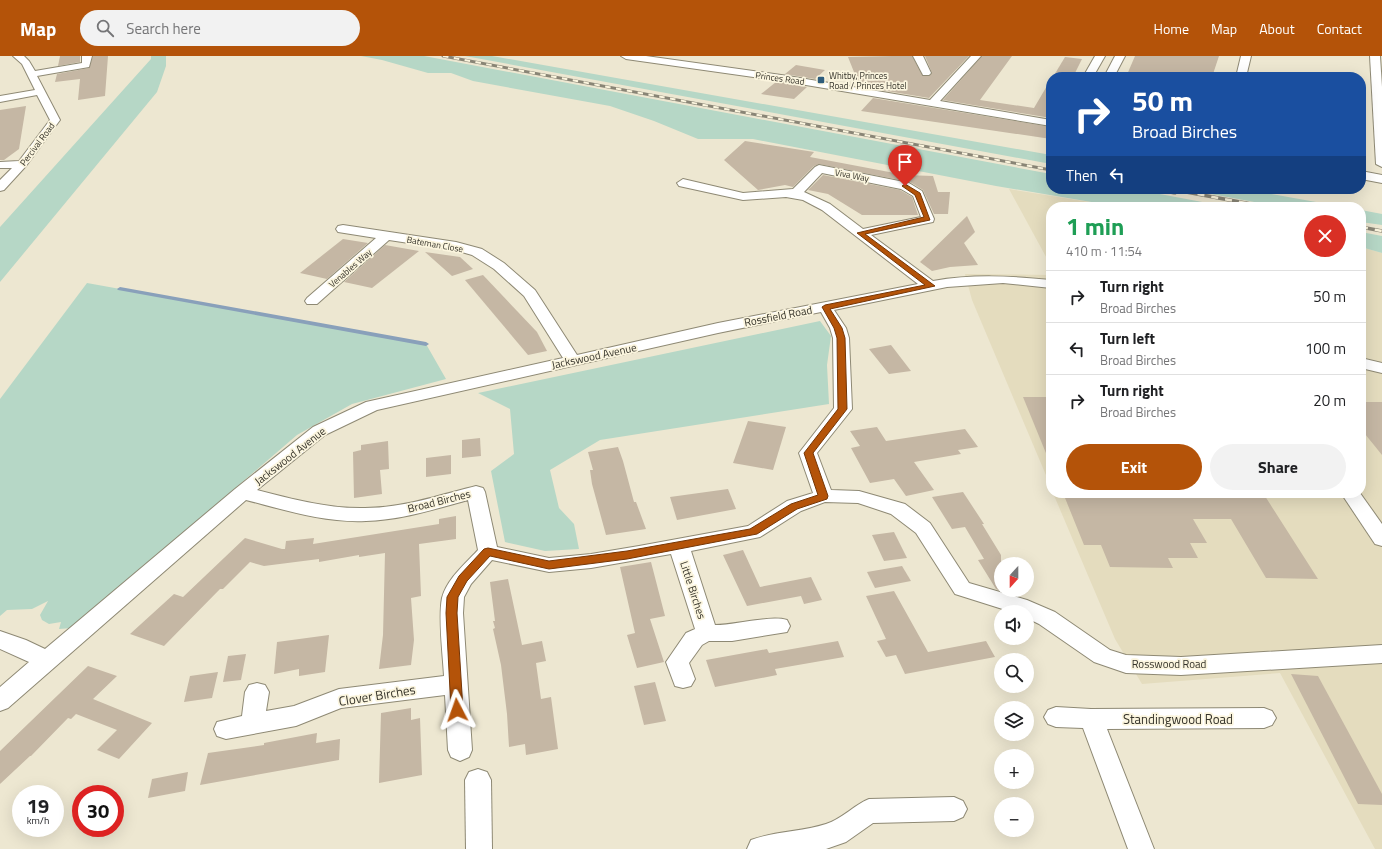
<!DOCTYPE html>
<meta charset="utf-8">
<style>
:root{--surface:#fff;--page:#f2f2f2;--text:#202124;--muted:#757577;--line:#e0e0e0;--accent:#b45309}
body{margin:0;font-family:"Titillium Web",sans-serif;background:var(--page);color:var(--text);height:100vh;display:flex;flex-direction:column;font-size:15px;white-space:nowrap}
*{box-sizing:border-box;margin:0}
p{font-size:13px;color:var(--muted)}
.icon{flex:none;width:22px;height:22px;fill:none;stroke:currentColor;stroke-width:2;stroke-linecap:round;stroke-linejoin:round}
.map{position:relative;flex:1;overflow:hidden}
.sheet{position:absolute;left:1046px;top:146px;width:320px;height:296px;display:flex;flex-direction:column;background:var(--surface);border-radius:16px;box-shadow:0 4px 16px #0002}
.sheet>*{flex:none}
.hud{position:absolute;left:1046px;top:16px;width:320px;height:122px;border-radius:16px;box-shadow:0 4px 16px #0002;background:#1a4fa0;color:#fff;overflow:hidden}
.needle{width:26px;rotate:201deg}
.buttons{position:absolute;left:994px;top:501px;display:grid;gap:8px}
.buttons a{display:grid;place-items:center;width:40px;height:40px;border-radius:50%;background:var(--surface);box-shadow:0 4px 16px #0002;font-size:20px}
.speed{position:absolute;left:12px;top:729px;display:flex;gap:8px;font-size:20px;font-weight:700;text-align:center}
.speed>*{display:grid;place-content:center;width:52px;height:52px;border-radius:50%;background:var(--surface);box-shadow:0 4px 16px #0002;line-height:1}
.speed small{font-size:10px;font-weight:400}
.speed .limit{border:6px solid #d22;background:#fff;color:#111}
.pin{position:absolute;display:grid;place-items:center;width:34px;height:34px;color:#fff;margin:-41px -17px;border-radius:50% 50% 50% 0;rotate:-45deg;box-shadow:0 0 4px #0007}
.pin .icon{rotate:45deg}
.me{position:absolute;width:44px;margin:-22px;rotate:356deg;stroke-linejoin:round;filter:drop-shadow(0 0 3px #0008)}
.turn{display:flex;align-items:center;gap:14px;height:84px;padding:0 20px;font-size:18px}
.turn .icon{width:52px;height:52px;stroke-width:2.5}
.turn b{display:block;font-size:28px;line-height:34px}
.then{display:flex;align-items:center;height:38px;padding:0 20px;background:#0003;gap:8px;font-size:15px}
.round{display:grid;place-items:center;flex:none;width:42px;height:42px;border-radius:21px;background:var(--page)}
.summary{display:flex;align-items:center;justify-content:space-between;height:68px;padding:0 20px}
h1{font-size:24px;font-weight:700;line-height:30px;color:#1e9e55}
.action{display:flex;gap:8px;margin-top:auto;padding:8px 20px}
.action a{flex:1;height:46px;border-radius:24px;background:var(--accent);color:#fff;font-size:16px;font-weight:700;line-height:46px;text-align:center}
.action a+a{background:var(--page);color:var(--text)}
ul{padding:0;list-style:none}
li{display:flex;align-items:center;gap:12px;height:52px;padding:0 20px;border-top:1px solid var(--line)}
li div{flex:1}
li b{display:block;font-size:15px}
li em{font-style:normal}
header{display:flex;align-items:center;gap:24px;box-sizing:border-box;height:56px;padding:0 20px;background:var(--accent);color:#fff}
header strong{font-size:19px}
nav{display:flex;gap:22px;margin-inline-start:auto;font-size:14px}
.search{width:280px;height:36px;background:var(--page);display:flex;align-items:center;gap:10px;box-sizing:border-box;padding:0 14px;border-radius:22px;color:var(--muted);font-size:15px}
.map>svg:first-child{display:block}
.built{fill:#e4dcbe}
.green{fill:#b6d7c6}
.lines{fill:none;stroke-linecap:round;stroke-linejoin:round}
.stream{fill:#89a0ba;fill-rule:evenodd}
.building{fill:#c5b7a4}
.street-casing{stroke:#8e8974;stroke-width:2}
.street{fill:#fff;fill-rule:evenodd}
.rail-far1-casing{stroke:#898576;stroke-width:3}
.rail-casing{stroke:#898576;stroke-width:3.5}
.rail-far1{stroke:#fbf5de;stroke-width:2;stroke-dasharray:5.5;stroke-linecap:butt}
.rail{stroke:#fbf5de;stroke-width:2.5;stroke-dasharray:7;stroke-linecap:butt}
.route{fill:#b45309;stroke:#753606}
.poi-dot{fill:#2f5d7c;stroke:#fbf5de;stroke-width:1.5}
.labels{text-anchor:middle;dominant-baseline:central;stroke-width:3.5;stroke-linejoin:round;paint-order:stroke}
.far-poi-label{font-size:9px;fill:#35332a;stroke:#fbf5de;text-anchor:start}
.far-street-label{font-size:9px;fill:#35332a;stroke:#fbf5de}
.street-label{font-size:11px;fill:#35332a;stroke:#fbf5de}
.near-street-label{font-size:13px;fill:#35332a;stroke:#fbf5de}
</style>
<header>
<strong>Map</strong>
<div class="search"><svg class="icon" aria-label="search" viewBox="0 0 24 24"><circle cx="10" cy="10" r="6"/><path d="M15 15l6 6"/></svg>Search here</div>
<nav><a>Home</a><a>Map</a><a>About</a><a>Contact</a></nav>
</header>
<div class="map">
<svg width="1382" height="793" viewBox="0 0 1382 793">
<rect width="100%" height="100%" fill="#ede7d1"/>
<g class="built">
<path d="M 1009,133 L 1121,151 L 1051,151 L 1051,210 Z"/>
<path d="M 1361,191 L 1382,197 L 1382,793 L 1375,793 L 1280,617 L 1142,628 L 1115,583 L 1053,437 L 1361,437 Z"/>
<path d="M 965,218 L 1051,219 L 1051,431 L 972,244 Z"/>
</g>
<g class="green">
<path d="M 151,0 L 166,0 L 166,10 L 157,36 L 0,226 L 0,171 L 151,3 Z"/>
<path d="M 361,0 L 424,0 L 1051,118 L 1051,133 L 1133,133 L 1229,151 L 1121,151 L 996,130 L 753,83 L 698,83 L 654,65 L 610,50 L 473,25 L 451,17 L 428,17 L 382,4 Z"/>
<path d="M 465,0 L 492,0 L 1051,99 L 1051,108 Z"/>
<path d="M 1184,133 L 1244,133 L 1344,151 L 1282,151 Z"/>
<path d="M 1361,154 L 1382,158 L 1382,169 L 1361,166 Z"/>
<path d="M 1361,176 L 1382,180 L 1382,197 L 1361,191 Z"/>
<path d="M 87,227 L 426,288 L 446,323 L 352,348 L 297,379 L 72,572 L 59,573 L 61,566 L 49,568 L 42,564 L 40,559 L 48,545 L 32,553 L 7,554 L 0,560 L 0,343 Z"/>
<path d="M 820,265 L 831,280 L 827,309 L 829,348 L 600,384 L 550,414 L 559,452 L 574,468 L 579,493 L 545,495 L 505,486 L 491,415 L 514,398 L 510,353 L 478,337 Z"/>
</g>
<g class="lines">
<path class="stream" d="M 120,231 L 426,286 L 429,288 L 426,290 L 118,234 L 117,233 Z"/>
</g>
<g class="building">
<path d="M 60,0 L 80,0 L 80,6 L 58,10 Z"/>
<path d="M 93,0 L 108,0 L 105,40 L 78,44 L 80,23 L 55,26 L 57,18 L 89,12 Z"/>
<path d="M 892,0 L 912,0 L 923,20 L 929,20 L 932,17 L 925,0 L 969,0 L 929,42 L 881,34 L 884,30 L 858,26 L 848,1 Z"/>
<path d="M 982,0 L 1012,0 L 980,44 L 1034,52 L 1051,23 L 1051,62 L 943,44 Z"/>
<path d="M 1135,0 L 1219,0 L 1213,18 L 1210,17 L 1208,21 L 1126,21 Z"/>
<path d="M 1065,1 L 1082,3 L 1073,21 L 1053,21 Z"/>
<path d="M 796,9 L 825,14 L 815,23 L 785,18 Z"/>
<path d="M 776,26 L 788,27 L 807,31 L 794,43 L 761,38 Z"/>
<path d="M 873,42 L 1051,71 L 1051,83 L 861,55 Z"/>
<path d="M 26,50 L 19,93 L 4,104 L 0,104 L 0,54 Z"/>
<path d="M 745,85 L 814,96 L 810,101 L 905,119 L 933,120 L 938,136 L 950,136 L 948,158 L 934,158 L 923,134 L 910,126 L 819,108 L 814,110 L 793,131 L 785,129 L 758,134 L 724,104 Z"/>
<path d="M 823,119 L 900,134 L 912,141 L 918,159 L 862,159 L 828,138 L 808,134 Z"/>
<path d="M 967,160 L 975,176 L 964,187 L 978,209 L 950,211 L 932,215 L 920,206 Z"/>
<path d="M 343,183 L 368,187 L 327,223 L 300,217 Z"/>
<path d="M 385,189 L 419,195 L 372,232 L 344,226 Z"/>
<path d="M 425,196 L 460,201 L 473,213 L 452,220 Z"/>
<path d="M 483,219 L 537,276 L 547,295 L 528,299 L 465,224 Z"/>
<path d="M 891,289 L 911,315 L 889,318 L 869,293 Z"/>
<path d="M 1023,341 L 1051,341 L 1051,407 L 1050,407 Z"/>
<path d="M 1361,346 L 1382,346 L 1382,399 L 1361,373 Z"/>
<path d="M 748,365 L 786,371 L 773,414 L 733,407 Z"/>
<path d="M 877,371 L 886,385 L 965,373 L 978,391 L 958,394 L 961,398 L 914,406 L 934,434 L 906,440 L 894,423 L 870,427 L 851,392 L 860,390 L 850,375 Z"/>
<path d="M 480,382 L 481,400 L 462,402 L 462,384 Z"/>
<path d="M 388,385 L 389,413 L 380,414 L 382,438 L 354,442 L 353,396 L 361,394 L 361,389 Z"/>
<path d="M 618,391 L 623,405 L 634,446 L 636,446 L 646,473 L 606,479 L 592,428 L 590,414 L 593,414 L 588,396 Z"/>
<path d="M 451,399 L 451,418 L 426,421 L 426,402 Z"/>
<path d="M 728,433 L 736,453 L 677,464 L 670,441 Z"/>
<path d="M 963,436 L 984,468 L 982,468 L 1001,499 L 1001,535 L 996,533 L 978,504 L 984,503 L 965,471 L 952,473 L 932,441 Z"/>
<path d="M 1063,437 L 1263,437 L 1318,523 L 1266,522 L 1231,463 L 1193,463 L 1207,487 L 1190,487 L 1198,502 L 1168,502 L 1173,512 L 1110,511 L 1101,489 L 1084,489 Z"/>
<path d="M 456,460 L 456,483 L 419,488 L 421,540 L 411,542 L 414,584 L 411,609 L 379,613 L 383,579 L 385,497 L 359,501 L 359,499 L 319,506 L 319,503 L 264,510 L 250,506 L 223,533 L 220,533 L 164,590 L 130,578 L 174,538 L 183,541 L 245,482 L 282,493 L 285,493 L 286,485 L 314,482 L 313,488 L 439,468 L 439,463 Z"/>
<path d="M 894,476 L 907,502 L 884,505 L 872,479 Z"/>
<path d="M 743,494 L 760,531 L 811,521 L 822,544 L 804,548 L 801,540 L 747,550 L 723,499 Z"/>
<path d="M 651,506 L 665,560 L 650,563 L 664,606 L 637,612 L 627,579 L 635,577 L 620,511 Z"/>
<path d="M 902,510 L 911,525 L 875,532 L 867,516 Z"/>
<path d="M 508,523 L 522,589 L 542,585 L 546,605 L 536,607 L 541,643 L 551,641 L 558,693 L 526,699 L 525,688 L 509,691 L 507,658 L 501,609 L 493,573 L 495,572 L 493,565 L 495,565 L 490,526 Z"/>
<path d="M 894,535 L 928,596 L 986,585 L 995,601 L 905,618 L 896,599 L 886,601 L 877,585 L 886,583 L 866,540 Z"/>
<path d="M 329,579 L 325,616 L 299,620 L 299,613 L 274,618 L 277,586 Z"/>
<path d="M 838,585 L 844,601 L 775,613 L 777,619 L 715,631 L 706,604 L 767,593 L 769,597 Z"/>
<path d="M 246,598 L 241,624 L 223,626 L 228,600 Z"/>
<path d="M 88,610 L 117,620 L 93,643 L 152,667 L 119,703 L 97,694 L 117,674 L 76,658 L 71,663 L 68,662 L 31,700 L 30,700 L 0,728 L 0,695 Z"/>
<path d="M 218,616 L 212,642 L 184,646 L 190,620 Z"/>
<path d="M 1291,618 L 1318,620 L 1382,738 L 1382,749 L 1358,748 Z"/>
<path d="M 655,626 L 666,665 L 644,669 L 634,630 Z"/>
<path d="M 411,652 L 411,664 L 420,662 L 422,719 L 379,727 L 381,657 Z"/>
<path d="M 317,677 L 316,687 L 340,683 L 339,704 L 200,729 L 208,697 L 264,689 L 264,687 Z"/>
<path d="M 188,716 L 185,735 L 148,742 L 152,723 Z"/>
</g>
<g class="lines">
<defs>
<g id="street">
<path d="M 13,0 L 24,0 L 29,5 L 35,15 L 82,7 L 82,0 L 92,0 L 89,11 L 37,20 L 60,64 L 26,110 L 4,134 L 0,135 L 0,124 L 12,112 L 0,112 L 0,106 L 19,105 L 50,64 L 37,39 L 0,46 L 0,40 L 35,34 L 22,8 Z"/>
<path d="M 621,0 L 646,0 L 788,20 L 930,44 L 971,0 L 981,0 L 940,45 L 1051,64 L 1051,70 L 788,26 L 626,3 Z"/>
<path d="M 913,0 L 923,0 L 931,17 L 929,19 L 923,19 Z"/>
<path d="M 1095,0 L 1105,0 L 1093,21 L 1083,21 Z"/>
<path d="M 1115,0 L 1125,0 L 1114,21 L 1104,21 Z"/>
<path d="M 1241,0 L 1251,0 L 1246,21 L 1236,21 Z"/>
<path d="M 1370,0 L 1380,0 L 1382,31 L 1382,111 L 1376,108 Z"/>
<path d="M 819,109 L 909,127 L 922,135 L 934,163 L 933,166 L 871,179 L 933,225 C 973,218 1010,220 1051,224 L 1051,232 L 1003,227 L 947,231 L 834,254 L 846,272 L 849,282 L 852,353 L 817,397 L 831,434 L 859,435 L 905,448 L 930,467 L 969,527 L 1027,544 L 1055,556 L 1110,594 L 1126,599 L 1181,601 L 1382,589 L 1382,607 L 1181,619 L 1126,617 L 1094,606 L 1039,568 L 1027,562 L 1027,556 L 1012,556 L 955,538 L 916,477 L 891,458 L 858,447 L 825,446 L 801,455 L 760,481 L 691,495 L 715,569 C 735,569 770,559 787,564 L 790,570 L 787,576 L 732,585 L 709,585 L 702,589 L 689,607 L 695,623 L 691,630 L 683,632 L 675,630 L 666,606 L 686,577 L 695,573 L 671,498 L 591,512 L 549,516 L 492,504 L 471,528 L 464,541 L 463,557 L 472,694 L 469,701 L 460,705 L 451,701 L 448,694 L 445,639 L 341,652 L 296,670 L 226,683 L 217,680 L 214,673 L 217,666 L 242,660 L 245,636 L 249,629 L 257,627 L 265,629 L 269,636 L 266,655 L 294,650 L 339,633 L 444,620 C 443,599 438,562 442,542 C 447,523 465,508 478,494 L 468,444 C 435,453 401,464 366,465 C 325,467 285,454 246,444 L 8,652 L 0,655 L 0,631 L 29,606 L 0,593 L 0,575 L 26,584 L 45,593 L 235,433 L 313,371 L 366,346 L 563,302 L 524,240 L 494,213 L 472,199 L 455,194 L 389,184 L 317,248 L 307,248 L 305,245 L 307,242 L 376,182 L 338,176 L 336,173 L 338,170 L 343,169 L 456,186 L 482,193 L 504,207 L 535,234 L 577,299 L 718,267 L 918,228 L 822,154 L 803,144 L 786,141 L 743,144 L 679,130 L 677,127 L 683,123 L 743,137 L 793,133 L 815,111 ZM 822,117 L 901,133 L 913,140 L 921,161 L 863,173 L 830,148 L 804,136 ZM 821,256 L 830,272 L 833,282 L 834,352 L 799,397 L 813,437 L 787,445 L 748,470 L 639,490 L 591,498 L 549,502 L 497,491 L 485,436 L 483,432 L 476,430 C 440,439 403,452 365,452 C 329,453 292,443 257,434 L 325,379 L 377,354 L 718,277 Z"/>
<path d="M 1361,115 L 1382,119 L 1382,127 L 1361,123 Z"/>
<path d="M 1361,302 L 1382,307 L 1382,317 L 1361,312 Z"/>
<path d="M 1341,437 L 1360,437 L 1382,468 L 1382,490 L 1375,488 Z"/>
<path d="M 1056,651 L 1091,653 L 1264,652 L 1272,655 L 1276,662 L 1272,669 L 1264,672 L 1107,673 L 1154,793 L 1128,793 L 1083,672 L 1056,671 L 1048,668 L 1044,661 L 1048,654 Z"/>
<path d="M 478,713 L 487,716 L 491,724 L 492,793 L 466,793 L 465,724 L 469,716 Z"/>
<path d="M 954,741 L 963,745 L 967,753 L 963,761 L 954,765 L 873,767 L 846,786 L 826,793 L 747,793 L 751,784 C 775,775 802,776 826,768 C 842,763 854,749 869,743 Z"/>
</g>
</defs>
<use href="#street" class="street-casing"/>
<use href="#street" class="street"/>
<defs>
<path id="rail-far1" d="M 443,0 L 1051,114"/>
<g id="rail">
<path d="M 1155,133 L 1175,137"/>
<path d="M 1170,133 L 1267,151"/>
<path d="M 1361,171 L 1382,175"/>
</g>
</defs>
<use href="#rail-far1" class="rail-far1-casing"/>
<use href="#rail" class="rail-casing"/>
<use href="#rail-far1" class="rail-far1"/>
<use href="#rail" class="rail"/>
</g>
<path class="route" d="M 905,128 L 920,137 L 930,164 L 865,178 L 935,230 L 830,253 L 842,272 L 845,282 L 847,353 L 813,397 L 828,440 L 827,443 L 797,453 L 757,478 L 627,503 L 549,513 L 490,500 L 467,525 L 458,541 L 457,557 L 463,654 L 461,658 L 457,659 L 453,658 L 451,654 L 446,557 L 447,541 L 459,520 L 484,493 L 488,492 L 549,505 L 627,495 L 750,473 L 791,448 L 818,439 L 804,397 L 838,353 L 837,282 L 834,272 L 822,251 L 825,249 L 925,229 L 857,177 L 924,161 L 915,139 L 902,130 Z"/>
<rect class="poi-dot" x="817" y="20" width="8" height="8" rx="2"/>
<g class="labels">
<g class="far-poi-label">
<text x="829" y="19">Whitby, Princes<tspan x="829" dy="10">Road / Princes Hotel</tspan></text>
</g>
<g class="far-street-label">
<text transform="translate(780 22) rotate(8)">Princes Road</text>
<text transform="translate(37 88) rotate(-53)">Percival Road</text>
<text transform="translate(852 119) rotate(11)">Viva Way</text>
<text transform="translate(435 188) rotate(10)">Bateman Close</text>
<text transform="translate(350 212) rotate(-41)">Venables Way</text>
</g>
<g class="street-label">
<text transform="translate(778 260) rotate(-11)">Rossfield Road</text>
<text transform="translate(594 300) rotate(-12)">Jackswood Avenue</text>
<text transform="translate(290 400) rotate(-38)">Jackswood Avenue</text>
<text transform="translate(439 445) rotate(-14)">Broad Birches</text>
<text transform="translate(693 534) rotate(72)">Little Birches</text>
<text x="1169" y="608">Rosswood Road</text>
</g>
<g class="near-street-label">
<text transform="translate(377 639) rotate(-9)">Clover Birches</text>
<text x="1178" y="663">Standingwood Road</text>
</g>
</g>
</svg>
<div class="buttons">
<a><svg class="needle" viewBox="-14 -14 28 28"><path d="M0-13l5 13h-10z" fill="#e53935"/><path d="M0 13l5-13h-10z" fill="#757577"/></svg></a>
<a><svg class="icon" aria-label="sound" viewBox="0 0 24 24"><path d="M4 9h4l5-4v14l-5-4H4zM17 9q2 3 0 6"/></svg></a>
<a><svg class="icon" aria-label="search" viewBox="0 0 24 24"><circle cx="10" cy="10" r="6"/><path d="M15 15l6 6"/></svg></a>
<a><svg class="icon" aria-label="layers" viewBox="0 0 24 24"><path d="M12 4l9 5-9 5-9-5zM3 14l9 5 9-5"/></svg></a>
<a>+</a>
<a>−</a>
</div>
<div class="speed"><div>19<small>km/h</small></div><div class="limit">30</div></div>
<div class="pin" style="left:905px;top:130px;background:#d93025"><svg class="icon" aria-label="arrive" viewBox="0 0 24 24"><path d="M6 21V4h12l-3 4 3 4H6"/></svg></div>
<svg class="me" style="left:457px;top:654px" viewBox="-20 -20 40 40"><path d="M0-17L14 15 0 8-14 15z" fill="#b45309" stroke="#fff" stroke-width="4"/></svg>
<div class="hud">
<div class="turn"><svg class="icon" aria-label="right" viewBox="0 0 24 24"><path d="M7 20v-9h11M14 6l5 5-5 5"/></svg><div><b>50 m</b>Broad Birches</div></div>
<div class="then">Then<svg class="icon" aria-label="left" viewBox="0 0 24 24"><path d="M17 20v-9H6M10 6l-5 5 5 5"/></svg></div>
</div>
<section class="sheet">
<div class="summary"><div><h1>1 min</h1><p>410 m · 11:54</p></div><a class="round" style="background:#d93025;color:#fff"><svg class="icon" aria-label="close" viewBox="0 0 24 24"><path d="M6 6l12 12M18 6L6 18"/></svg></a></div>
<ul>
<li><svg class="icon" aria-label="right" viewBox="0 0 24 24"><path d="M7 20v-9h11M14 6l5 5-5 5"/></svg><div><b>Turn right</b><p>Broad Birches</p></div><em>50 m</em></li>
<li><svg class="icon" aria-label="left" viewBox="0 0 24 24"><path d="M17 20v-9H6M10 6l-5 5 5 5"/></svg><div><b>Turn left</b><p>Broad Birches</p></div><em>100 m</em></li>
<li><svg class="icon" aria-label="right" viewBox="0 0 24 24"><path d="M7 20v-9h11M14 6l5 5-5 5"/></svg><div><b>Turn right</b><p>Broad Birches</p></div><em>20 m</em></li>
</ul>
<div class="action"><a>Exit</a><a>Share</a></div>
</section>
</div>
